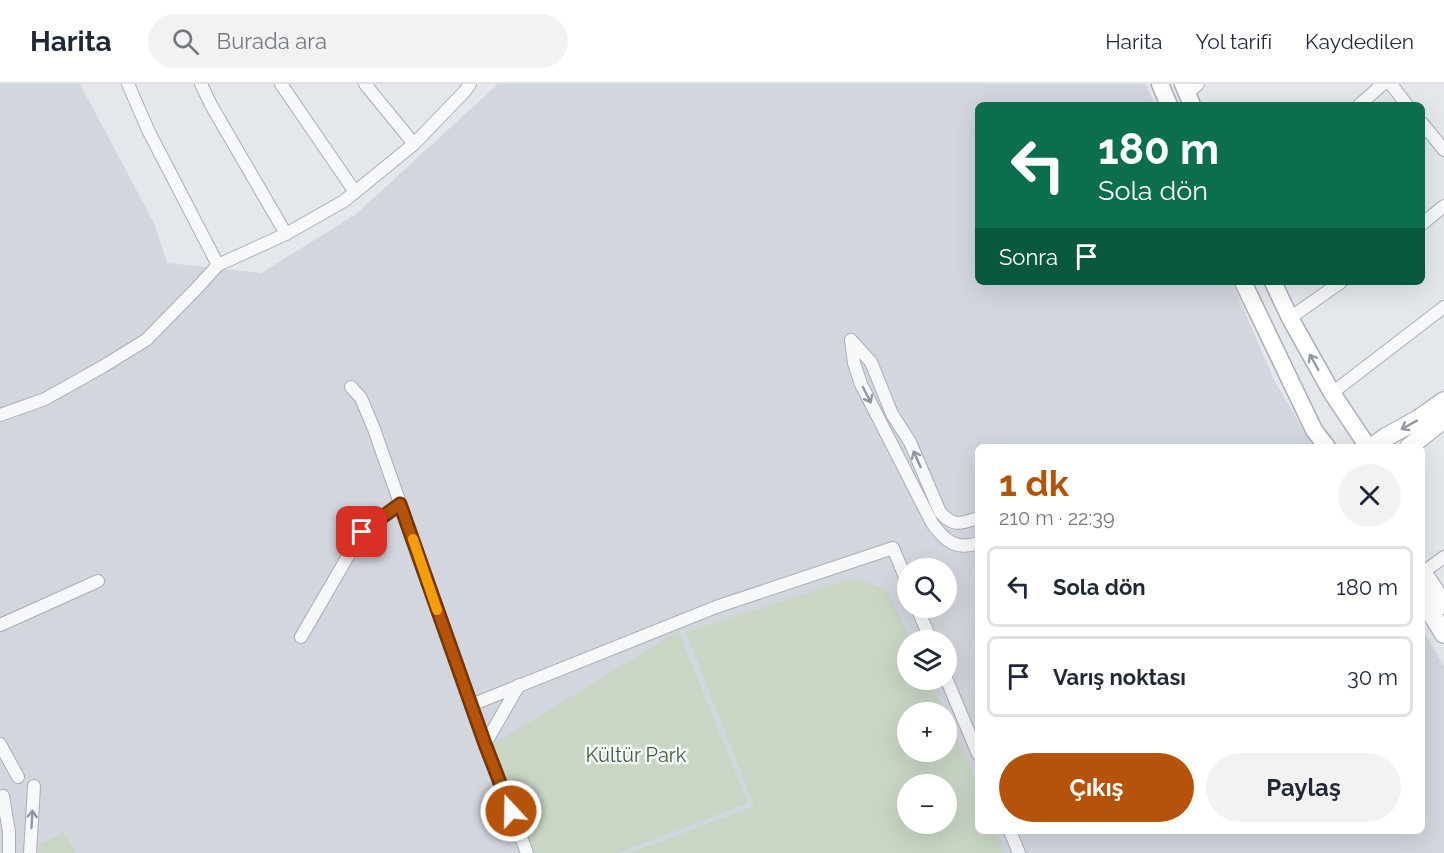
<!DOCTYPE html>
<html lang="tr">
<meta charset="utf-8">
<style>
:root{--surface:#fff;--page:#f2f2f3;--text:#1f2937;--muted:#747a83;--line:#e0e1e3;--accent:#b45309}
body{margin:0;font-family:Raleway,sans-serif;background:var(--page);color:var(--text);height:100vh;display:flex;flex-direction:column;font-size:22px;white-space:nowrap}
*{box-sizing:border-box;margin:0}
p{font-size:20px;color:var(--muted)}
.icon{flex:none;width:33px;height:33px;fill:none;stroke:currentColor;stroke-width:2;stroke-linecap:round;stroke-linejoin:round}
.map{position:relative;flex:1;overflow:hidden}
.details{position:absolute;left:975px;top:360px;width:450px;height:390px;display:flex;flex-direction:column;background:var(--surface);border-radius:9px;box-shadow:0 6px 24px #0002}
.details>*{flex:none}
.top-card{position:absolute;left:975px;top:18px;width:450px;height:183px;border-radius:9px;box-shadow:0 6px 24px #0002;background:#0b6e4f;color:#fff;overflow:hidden}
.fabs{position:absolute;left:897px;top:474px;display:grid;gap:12px}
.fabs a{display:grid;place-items:center;width:60px;height:60px;border-radius:50%;background:var(--surface);box-shadow:0 6px 24px #0002;font-size:30px}
.pin{position:absolute;display:grid;place-items:center;width:51px;height:51px;color:#fff;margin:-26px;border-radius:12px;box-shadow:0 3px 9px #0006}
.me{position:absolute;width:66px;margin:-33px;rotate:339deg;stroke-linejoin:round;filter:drop-shadow(0 0 4px #0008)}
.turn{display:flex;align-items:center;gap:21px;height:126px;padding:0 24px;font-size:27px}
.turn .icon{width:78px;height:78px;stroke-width:2.5}
.turn b{display:block;font-size:42px;line-height:51px}
.then{display:flex;align-items:center;height:57px;padding:0 24px;background:#0003;gap:12px;font-size:22px}
.round{display:grid;place-items:center;flex:none;width:63px;height:63px;border-radius:32px;background:var(--page)}
.headline{display:flex;align-items:center;justify-content:space-between;height:102px;padding:0 24px}
h1{font-size:36px;font-weight:700;line-height:45px;color:var(--accent)}
.action{display:flex;gap:12px;margin-top:auto;padding:12px 24px}
.action a{flex:1;height:69px;border-radius:36px;background:var(--accent);color:#fff;font-size:24px;font-weight:700;line-height:69px;text-align:center}
.action a+a{background:var(--page);color:var(--text)}
ul{padding:0;list-style:none}
li{display:flex;align-items:center;gap:18px;height:81px;margin:0 12px 9px;padding:0 12px;border:3px solid var(--line);border-radius:9px}
li div{flex:1}
li b{display:block;font-size:22px}
li em{font-style:normal}
header{display:flex;align-items:center;gap:36px;box-sizing:border-box;height:84px;padding:0 30px;background:var(--surface);border-bottom:2px solid var(--line)}
header strong{font-size:28px}
nav{display:flex;gap:33px;margin-inline-start:auto;font-size:21px}
.search{width:420px;height:54px;background:var(--page);display:flex;align-items:center;gap:15px;box-sizing:border-box;padding:0 21px;border-radius:33px;color:var(--muted);font-size:22px}
.map>svg:first-child{display:block}
.built{fill:#d2d6de;fill-rule:evenodd}
.green{fill:#c9d6c5;fill-rule:evenodd}
.lines{fill:none;stroke-linecap:round;stroke-linejoin:round}
.minor-casing{stroke:#a9aeb7;stroke-width:14}
.secondary-casing{stroke:#a9aeb7;stroke-width:19}
.primary-casing{stroke:#a3abb8;stroke-width:20}
.minor{stroke:#f7f8fa;stroke-width:12}
.secondary{stroke:#fff;stroke-width:16}
.primary{stroke:#fff;stroke-width:18}
.oneway{stroke:#959aa2}
.oneway2{stroke:#9196a0}
.route-casing{stroke:#753606;stroke-width:15}
.route{stroke:#b45309;stroke-width:10}
.slow{stroke:#f59e0b;stroke-width:10}
.labels{text-anchor:middle;dominant-baseline:central;stroke-width:5;stroke-linejoin:round;paint-order:stroke}
.park-label{font-size:20px;fill:#3f6138;stroke:#f4f6f9}
</style>
<header>
<strong>Harita</strong>
<div class="search"><svg class="icon" aria-label="search" viewBox="0 0 24 24"><circle cx="10" cy="10" r="6"/><path d="M15 15l6 6"/></svg>Burada ara</div>
<nav><a>Harita</a><a>Yol tarifi</a><a>Kaydedilen</a></nav>
</header>
<div class="map">
<svg width="1444" height="769" viewBox="0 0 1444 769">
<rect width="100%" height="100%" fill="#e4e7ec"/>
<path class="built" d="M 0,0 L 80,0 L 154,139 L 167,179 L 261,189 L 355,131 L 498,0 L 1146,0 L 1155,21 L 978,21 L 978,198 L 1232,198 L 1275,298 L 1314,363 L 978,363 L 978,747 L 1422,747 L 1422,545 L 1444,582 L 1444,769 L 0,769 ZM 908,484 L 946,484 L 946,524 L 908,524 ZM 908,556 L 946,556 L 946,596 L 908,596 ZM 908,628 L 946,628 L 946,668 L 908,668 ZM 908,700 L 946,700 L 946,740 L 908,740 Z"/>
<g class="green">
<path d="M 850,495 L 867,498 L 887,506 L 911,556 L 908,556 L 908,596 L 929,596 L 945,628 L 908,628 L 908,668 L 946,668 L 947,633 L 964,670 L 978,705 L 978,747 L 995,747 L 1004,769 L 631,769 L 754,722 L 686,548 ZM 908,700 L 946,700 L 946,740 L 908,740 Z"/>
<path d="M 678,547 L 748,719 L 618,769 L 527,769 L 487,664 Z"/>
<path d="M 64,748 L 76,769 L 40,769 L 37,762 Z"/>
</g>
<g class="lines">
<defs>
<g id="minor">
<path d="M 128,0 L 149,48 L 218,181"/>
<path d="M 201,0 L 211,21 L 286,150"/>
<path d="M 281,0 L 355,108"/>
<path d="M 365,0 L 414,60"/>
<path d="M 1391,0 L 1407,21"/>
<path d="M 1187,10 L 1198,0"/>
<path d="M 1359,21 L 1383,0"/>
<path d="M 1422,39 L 1444,66"/>
<path d="M 1422,140 L 1444,122"/>
<path d="M 1290,234 L 1341,198"/>
<path d="M 851,256 L 854,279 L 861,300 L 932,439 C 944,456 956,467 978,459"/>
<path d="M 851,256 L 871,278 L 892,330 L 910,358 L 940,428 C 953,443 960,440 978,434"/>
<path d="M 351,303 L 361,314 L 374,345 L 471,621"/>
<path d="M 1332,309 L 1444,223"/>
<path d="M 0,331 L 45,315 L 102,283 L 146,256 L 196,205 L 218,181 L 286,150 L 344,117 L 414,60 L 465,7 L 470,0"/>
<path d="M 1422,489 L 1444,473"/>
<path d="M 917,524 L 931,556"/>
<path d="M 0,541 L 98,497"/>
<path d="M 301,553 L 362,448 L 400,420"/>
<path d="M 946,594 L 978,670"/>
<path d="M 0,660 L 18,693"/>
<path d="M 485,660 L 519,601"/>
<path d="M 3,712 L 9,748 L 9,769"/>
<path d="M 1010,747 L 1019,769"/>
<path d="M 30,769 L 34,702"/>
<path d="M 527,769 L 471,621 L 716,523 L 893,464 L 908,500"/>
</g>
<g id="secondary">
<path d="M 1160,0 L 1169,21"/>
<path d="M 1183,0 L 1192,21"/>
<path d="M 1243,198 L 1314,346 L 1327,363"/>
<path d="M 1273,198 L 1290,234 L 1332,309 L 1368,363"/>
</g>
<g id="primary">
<path d="M 1372,363 L 1386,353 L 1417,336 L 1444,317"/>
<path d="M 1409,363 L 1444,335"/>
<path d="M 1422,488 L 1444,521"/>
<path d="M 1422,514 L 1444,550"/>
</g>
</defs>
<use href="#minor" class="minor-casing"/>
<use href="#secondary" class="secondary-casing"/>
<use href="#primary" class="primary-casing"/>
<use href="#minor" class="minor"/>
<use href="#secondary" class="secondary"/>
<use href="#primary" class="primary"/>
</g>
<defs><path id="oneway-shaft" d="M-6 0H5M1.5-3L5.5 0L1.5 3" fill="none" stroke-width="1.6" stroke-linecap="round" stroke-linejoin="round" transform="scale(1.5)"/></defs>
<g class="oneway">
<use href="#oneway-shaft" transform="translate(1314 278) rotate(-119)"/>
<use href="#oneway-shaft" transform="translate(1409 341) rotate(151)"/>
</g>
<g class="oneway2">
<use href="#oneway-shaft" transform="translate(867 311) rotate(63)"/>
<use href="#oneway-shaft" transform="translate(917 375) rotate(-114)"/>
<use href="#oneway-shaft" transform="translate(32 735) rotate(-87)"/>
</g>
<g class="lines">
<defs>
<path id="route" d="M 362,448 L 400,420 L 485,660 L 511,727"/>
</defs>
<use href="#route" class="route-casing"/>
<use href="#route" class="route"/>
<path class="slow" d="M 413,455 L 437,526"/>
</g>
<g class="labels">
<g class="park-label">
<text x="636" y="671">Kültür Park</text>
</g>
</g>
</svg>
<div class="fabs">
<a><svg class="icon" aria-label="search" viewBox="0 0 24 24"><circle cx="10" cy="10" r="6"/><path d="M15 15l6 6"/></svg></a>
<a><svg class="icon" aria-label="layers" viewBox="0 0 24 24"><path d="M12 4l9 5-9 5-9-5zM3 14l9 5 9-5"/></svg></a>
<a>+</a>
<a>−</a>
</div>
<div class="pin" style="left:362px;top:448px;background:#d93025"><svg class="icon" aria-label="arrive" viewBox="0 0 24 24"><path d="M6 21V4h12l-3 4 3 4H6"/></svg></div>
<svg class="me" style="left:511px;top:727px" viewBox="-20 -20 40 40"><circle r="17" fill="#b45309" stroke="#fff" stroke-width="3"/><path d="M0-11L8 9 0 5-8 9z" fill="#fff"/></svg>
<div class="top-card">
<div class="turn"><svg class="icon" aria-label="left" viewBox="0 0 24 24"><path d="M17 20v-9H6M10 6l-5 5 5 5"/></svg><div><b>180 m</b>Sola dön</div></div>
<div class="then">Sonra<svg class="icon" aria-label="arrive" viewBox="0 0 24 24"><path d="M6 21V4h12l-3 4 3 4H6"/></svg></div>
</div>
<section class="details">
<div class="headline"><div><h1>1 dk</h1><p>210 m · 22:39</p></div><a class="round"><svg class="icon" aria-label="close" viewBox="0 0 24 24"><path d="M6 6l12 12M18 6L6 18"/></svg></a></div>
<ul>
<li><svg class="icon" aria-label="left" viewBox="0 0 24 24"><path d="M17 20v-9H6M10 6l-5 5 5 5"/></svg><div><b>Sola dön</b></div><em>180 m</em></li>
<li><svg class="icon" aria-label="arrive" viewBox="0 0 24 24"><path d="M6 21V4h12l-3 4 3 4H6"/></svg><div><b>Varış noktası</b></div><em>30 m</em></li>
</ul>
<div class="action"><a>Çıkış</a><a>Paylaş</a></div>
</section>
</div>
